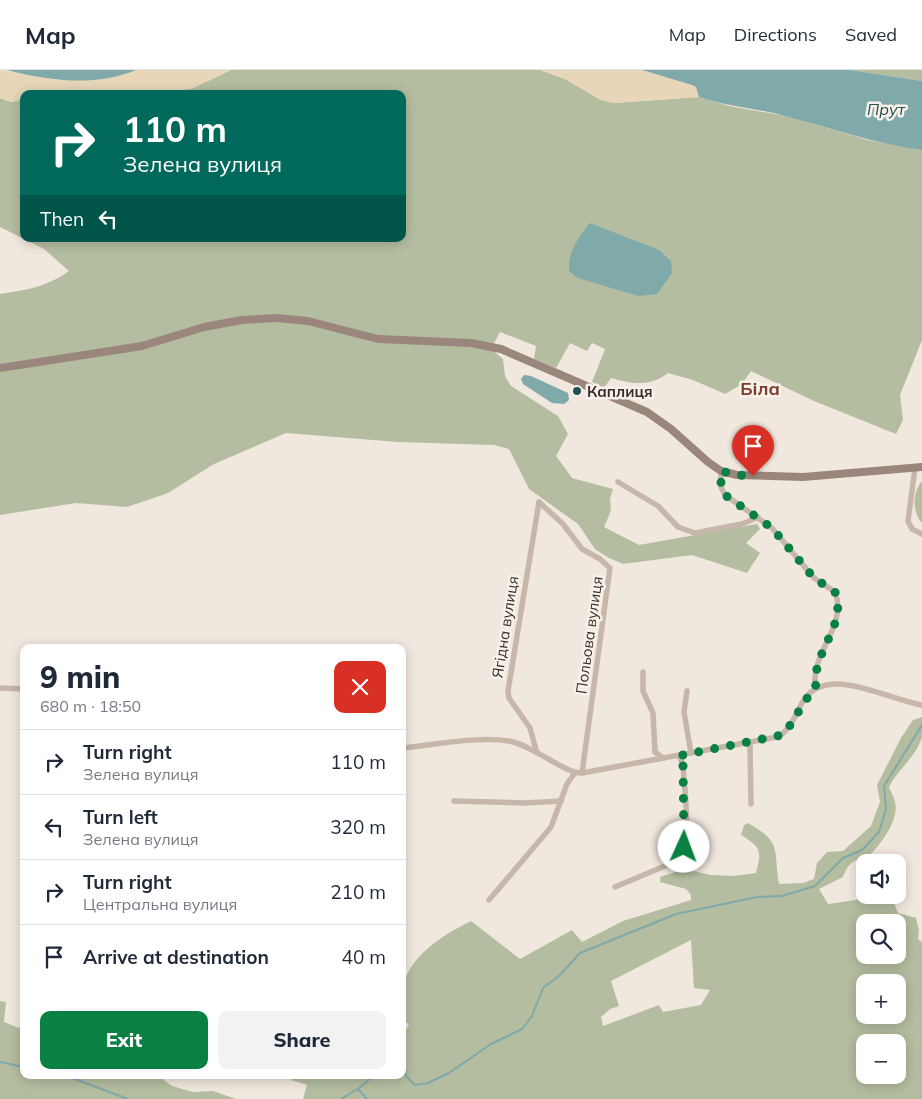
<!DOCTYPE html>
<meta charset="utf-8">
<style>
:root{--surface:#fff;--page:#f2f2f3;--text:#1f2937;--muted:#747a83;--line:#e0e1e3;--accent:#0b8043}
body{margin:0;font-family:Mulish,sans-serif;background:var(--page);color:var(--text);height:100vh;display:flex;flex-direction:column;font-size:19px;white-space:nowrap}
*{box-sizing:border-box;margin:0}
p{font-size:16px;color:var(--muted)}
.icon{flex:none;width:28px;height:28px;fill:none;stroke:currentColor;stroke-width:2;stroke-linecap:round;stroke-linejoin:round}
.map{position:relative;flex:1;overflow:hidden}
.drawer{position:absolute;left:20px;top:574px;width:386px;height:435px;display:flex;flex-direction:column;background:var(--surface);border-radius:10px;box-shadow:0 2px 12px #0003}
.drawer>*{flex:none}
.guide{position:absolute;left:20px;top:20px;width:386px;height:152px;border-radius:10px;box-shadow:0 2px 12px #0003;background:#00695c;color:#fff;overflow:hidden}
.tools{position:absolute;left:856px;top:784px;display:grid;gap:10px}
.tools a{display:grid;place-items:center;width:50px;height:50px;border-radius:10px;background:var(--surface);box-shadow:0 2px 12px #0003;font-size:25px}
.pin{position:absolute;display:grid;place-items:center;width:42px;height:42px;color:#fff;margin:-51px -21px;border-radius:50% 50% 50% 0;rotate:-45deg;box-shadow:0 0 5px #0007}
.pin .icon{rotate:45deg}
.me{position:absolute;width:55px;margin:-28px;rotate:2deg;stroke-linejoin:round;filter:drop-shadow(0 0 4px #0008)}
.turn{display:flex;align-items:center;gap:18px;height:105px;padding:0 20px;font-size:22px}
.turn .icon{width:65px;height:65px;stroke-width:2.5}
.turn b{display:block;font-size:35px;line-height:42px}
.then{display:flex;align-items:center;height:48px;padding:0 20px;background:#0003;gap:10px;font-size:19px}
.round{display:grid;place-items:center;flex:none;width:52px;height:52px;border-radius:10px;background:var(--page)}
.headline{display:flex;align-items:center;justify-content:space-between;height:85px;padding:0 20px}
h1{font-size:30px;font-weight:800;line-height:38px}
.cta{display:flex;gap:10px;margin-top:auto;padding:10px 20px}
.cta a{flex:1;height:58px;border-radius:10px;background:var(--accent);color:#fff;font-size:20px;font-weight:800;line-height:58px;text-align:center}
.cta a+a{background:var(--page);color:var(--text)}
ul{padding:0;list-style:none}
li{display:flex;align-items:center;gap:15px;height:65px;padding:0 20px;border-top:1px solid var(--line)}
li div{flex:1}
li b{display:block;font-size:19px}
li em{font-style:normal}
header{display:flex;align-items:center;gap:30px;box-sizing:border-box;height:70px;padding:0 25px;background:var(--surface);border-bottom:1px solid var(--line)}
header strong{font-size:24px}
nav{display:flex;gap:28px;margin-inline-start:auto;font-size:18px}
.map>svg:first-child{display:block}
.green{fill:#b4bd9f;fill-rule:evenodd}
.sand{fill:#e7d6b8}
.water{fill:#80a9aa}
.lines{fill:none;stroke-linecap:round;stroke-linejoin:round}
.stream{stroke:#80a9aa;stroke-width:2}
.minor{stroke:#c7b7ab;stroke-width:5.5}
.secondary{stroke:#9a867c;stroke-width:8}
.route{stroke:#0b8043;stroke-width:9;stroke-dasharray:0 16.2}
.poi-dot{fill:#235052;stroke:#f8f1ea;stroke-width:2}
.labels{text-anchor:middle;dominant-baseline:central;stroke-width:5;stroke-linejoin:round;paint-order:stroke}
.poi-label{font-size:15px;font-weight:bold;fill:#352d29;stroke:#f8f1ea;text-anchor:start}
.street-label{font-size:15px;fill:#352d29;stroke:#f8f1ea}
.water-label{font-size:16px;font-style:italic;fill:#235052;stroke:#f8f1ea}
.quarter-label{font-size:18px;font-weight:bold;fill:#7b3c2b;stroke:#f8f1ea}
</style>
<header>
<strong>Map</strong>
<nav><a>Map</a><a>Directions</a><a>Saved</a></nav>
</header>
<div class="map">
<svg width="922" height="1029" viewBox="0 0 922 1029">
<rect width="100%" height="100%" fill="#f0e7de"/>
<g class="green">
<path d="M 231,0 L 540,0 L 565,9 L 601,30 L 614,33 L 699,27 L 729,36 L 786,46 L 868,70 L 922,80 L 922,270 L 900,325 L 903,350 L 896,364 L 814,331 L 751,301 L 742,314 L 725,324 L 693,310 L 668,303 C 651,317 631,314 611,308 L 604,318 L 592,312 L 605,279 L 592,273 L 587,281 L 570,273 L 556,298 L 534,289 L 536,276 L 500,262 L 491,279 L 503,289 L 505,306 L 511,316 L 558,346 L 568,364 L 556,386 L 572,408 L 613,419 L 610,429 L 611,441 L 604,457 L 639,475 L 757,454 L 760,459 L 746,473 L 760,483 L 747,503 L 692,485 L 623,494 L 607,487 L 595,479 L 578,454 L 529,419 L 509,379 L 494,375 L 398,372 L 286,363 L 214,394 L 168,423 L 127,437 L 76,433 L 0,445 L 0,224 C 26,220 47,217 69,201 L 44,179 L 0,157 L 0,28 L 11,32 L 24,29 L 24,169 L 402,169 L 402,24 L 155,24 L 193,18 ZM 590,153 L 638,226 L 611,217 Z"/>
<path d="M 851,0 L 922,0 L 922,11 Z"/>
<path d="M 922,411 L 922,453 C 912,442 912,423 922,411 Z"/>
<path d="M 922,647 C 922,653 922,661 922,667 C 916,687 898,699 889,717 C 891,722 894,727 895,732 C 900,751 878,778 865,790 C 852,788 847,796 843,807 L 819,819 L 828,834 L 856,830 L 866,825 L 891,825 L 898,843 L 916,848 L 919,860 L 918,869 L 922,872 L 922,1029 L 303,1029 L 307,1015 L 291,1010 L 294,1005 L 402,1005 L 403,964 L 409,955 L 403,949 C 402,940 402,931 402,922 C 406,887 443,865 471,851 L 520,889 L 572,860 L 582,872 L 623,851 L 691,830 L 691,825 L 686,819 L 660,812 L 660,807 L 685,799 L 711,805 L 734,806 L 756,803 C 762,781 761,777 741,765 L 744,755 L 748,753 C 783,773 773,779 779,814 L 803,813 L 814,809 L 817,793 L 827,782 L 843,781 L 871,756 L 880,732 L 877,715 L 901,668 L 913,650 ZM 865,852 L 898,852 L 898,885 L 865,885 ZM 691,870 L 694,918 L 710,920 L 701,935 L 663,942 L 659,935 L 603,956 L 601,947 L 610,939 L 619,936 L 611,911 ZM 865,912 L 898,912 L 898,945 L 865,945 ZM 865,972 L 898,972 L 898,1005 L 865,1005 Z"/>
<path d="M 0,931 L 6,932 L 4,952 L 19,958 L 24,953 L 24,1005 L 157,1005 L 172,1016 L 193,1022 L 213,1021 L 236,1029 L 0,1029 Z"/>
</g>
<g class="sand">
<path d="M 0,0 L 57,10 L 88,10 L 136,0 L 231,0 L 193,18 L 155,24 L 24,24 L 24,29 L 11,32 L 0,28 Z"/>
<path d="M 540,0 L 642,0 L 692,15 L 696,17 L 699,27 L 614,33 L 601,30 L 565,9 Z"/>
</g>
<g class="water">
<path d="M 7,0 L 136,0 C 95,17 49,11 7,0 Z"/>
<path d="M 642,0 L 851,0 L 922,11 L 922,80 C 875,74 831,58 785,46 C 756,38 728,37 699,27 L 696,17 L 692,15 Z"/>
<path d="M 590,153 L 659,180 L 671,191 L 672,203 L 657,224 L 638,226 L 578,208 L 569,201 C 568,181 578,168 590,153 Z"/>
<path d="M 524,305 L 531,306 L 568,323 L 569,330 L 564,334 L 552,333 L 523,314 L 521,309 Z"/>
</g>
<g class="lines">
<g class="stream">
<path d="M 0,992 L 24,997"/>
<path d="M 402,998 L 407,1007 L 415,1015 L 428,1013 L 449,1003 L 491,974 L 522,959 L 532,946 L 543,918 L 560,905 L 580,883 L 676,844 L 757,827 L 782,826 L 815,816 L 843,788 L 862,780 L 879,762 L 886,739 L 884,716 L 922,655"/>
<path d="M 64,1005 L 128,1029"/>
<path d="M 341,1029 L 358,1019"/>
<path d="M 367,1029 L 358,1019 L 374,1005"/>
</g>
<g class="minor">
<path d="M 915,398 L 908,451 L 912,459 L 922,464"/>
<path d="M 721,401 L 721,417 L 725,425 L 772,458 L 814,508 L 835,522 C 848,556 811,581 815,618"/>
<path d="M 618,412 L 658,436 L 678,457 L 695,463 L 742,454 L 758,447"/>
<path d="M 539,432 L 563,454 L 582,479 L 600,489 L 610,498 L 582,703"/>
<path d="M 643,602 L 643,621 L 653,643 L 655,682 L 663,688"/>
<path d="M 0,618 L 24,619"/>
<path d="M 687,621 L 684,642 L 691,683"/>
<path d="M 750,673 L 751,734"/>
<path d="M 402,678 C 435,675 477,666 509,671 C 533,675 565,704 582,703 L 777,667 C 793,659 796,640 806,627 C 832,596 889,630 922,635"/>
<path d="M 536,680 L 530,658 L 509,628 L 508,621 L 539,432"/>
<path d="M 454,731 L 525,733 L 561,731"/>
<path d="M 615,817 L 672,793 C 695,780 684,719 683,695 L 679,686"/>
<path d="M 489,830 L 551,757 L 567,714 L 574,704"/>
</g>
<path class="secondary" d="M 0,298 L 142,276 L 204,257 L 242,250 L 276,248 L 308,251 L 378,269 L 471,273 L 501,279 L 647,342 L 671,359 L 708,392 L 721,401 L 737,405 L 803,407 L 922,397"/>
</g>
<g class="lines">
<path class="route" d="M 684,777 L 683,695 L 678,686 L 782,665 C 796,651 801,632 816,618 C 811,581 848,556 835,522 L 814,508 L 772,458 L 725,425 L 721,417 L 721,401 L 737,405 L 753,406"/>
</g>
<circle class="poi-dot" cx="577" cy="321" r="5"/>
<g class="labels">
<g class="poi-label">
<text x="587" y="321">Каплиця</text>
</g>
<g class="street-label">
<text transform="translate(505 557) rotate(-81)">Ягідна вулиця</text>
<text transform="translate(589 565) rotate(-82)">Польова вулиця</text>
</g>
<g class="water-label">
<text x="886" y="39">Прут</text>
</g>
<g class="quarter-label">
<text x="760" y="318">Біла</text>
</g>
</g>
</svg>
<div class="tools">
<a><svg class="icon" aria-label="sound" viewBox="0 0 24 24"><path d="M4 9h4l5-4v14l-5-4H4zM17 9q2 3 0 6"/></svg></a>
<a><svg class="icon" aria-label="search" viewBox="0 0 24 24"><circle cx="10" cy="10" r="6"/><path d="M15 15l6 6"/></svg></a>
<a>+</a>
<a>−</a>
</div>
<div class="pin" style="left:753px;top:406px;background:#d93025"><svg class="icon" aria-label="arrive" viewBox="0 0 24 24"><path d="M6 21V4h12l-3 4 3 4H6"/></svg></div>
<svg class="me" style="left:684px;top:777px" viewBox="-20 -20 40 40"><circle r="19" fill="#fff"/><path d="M0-13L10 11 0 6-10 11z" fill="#0b8043"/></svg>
<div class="guide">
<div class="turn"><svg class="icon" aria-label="right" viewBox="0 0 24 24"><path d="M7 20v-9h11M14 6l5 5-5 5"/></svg><div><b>110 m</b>Зелена вулиця</div></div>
<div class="then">Then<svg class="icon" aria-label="left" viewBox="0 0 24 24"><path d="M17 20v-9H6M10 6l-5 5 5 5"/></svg></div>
</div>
<section class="drawer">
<div class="headline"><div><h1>9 min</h1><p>680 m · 18:50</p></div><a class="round" style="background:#d93025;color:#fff"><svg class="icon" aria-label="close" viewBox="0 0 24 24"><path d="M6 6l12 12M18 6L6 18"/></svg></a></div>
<ul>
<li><svg class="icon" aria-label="right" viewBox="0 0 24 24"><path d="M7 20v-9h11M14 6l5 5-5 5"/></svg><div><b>Turn right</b><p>Зелена вулиця</p></div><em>110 m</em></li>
<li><svg class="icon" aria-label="left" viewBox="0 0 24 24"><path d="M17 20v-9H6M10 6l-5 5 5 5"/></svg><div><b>Turn left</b><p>Зелена вулиця</p></div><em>320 m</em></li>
<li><svg class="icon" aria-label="right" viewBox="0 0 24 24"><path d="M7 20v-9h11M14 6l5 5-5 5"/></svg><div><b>Turn right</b><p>Центральна вулиця</p></div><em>210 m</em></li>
<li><svg class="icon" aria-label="arrive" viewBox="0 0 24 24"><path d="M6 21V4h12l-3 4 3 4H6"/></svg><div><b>Arrive at destination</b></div><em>40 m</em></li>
</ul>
<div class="cta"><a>Exit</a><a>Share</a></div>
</section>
</div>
